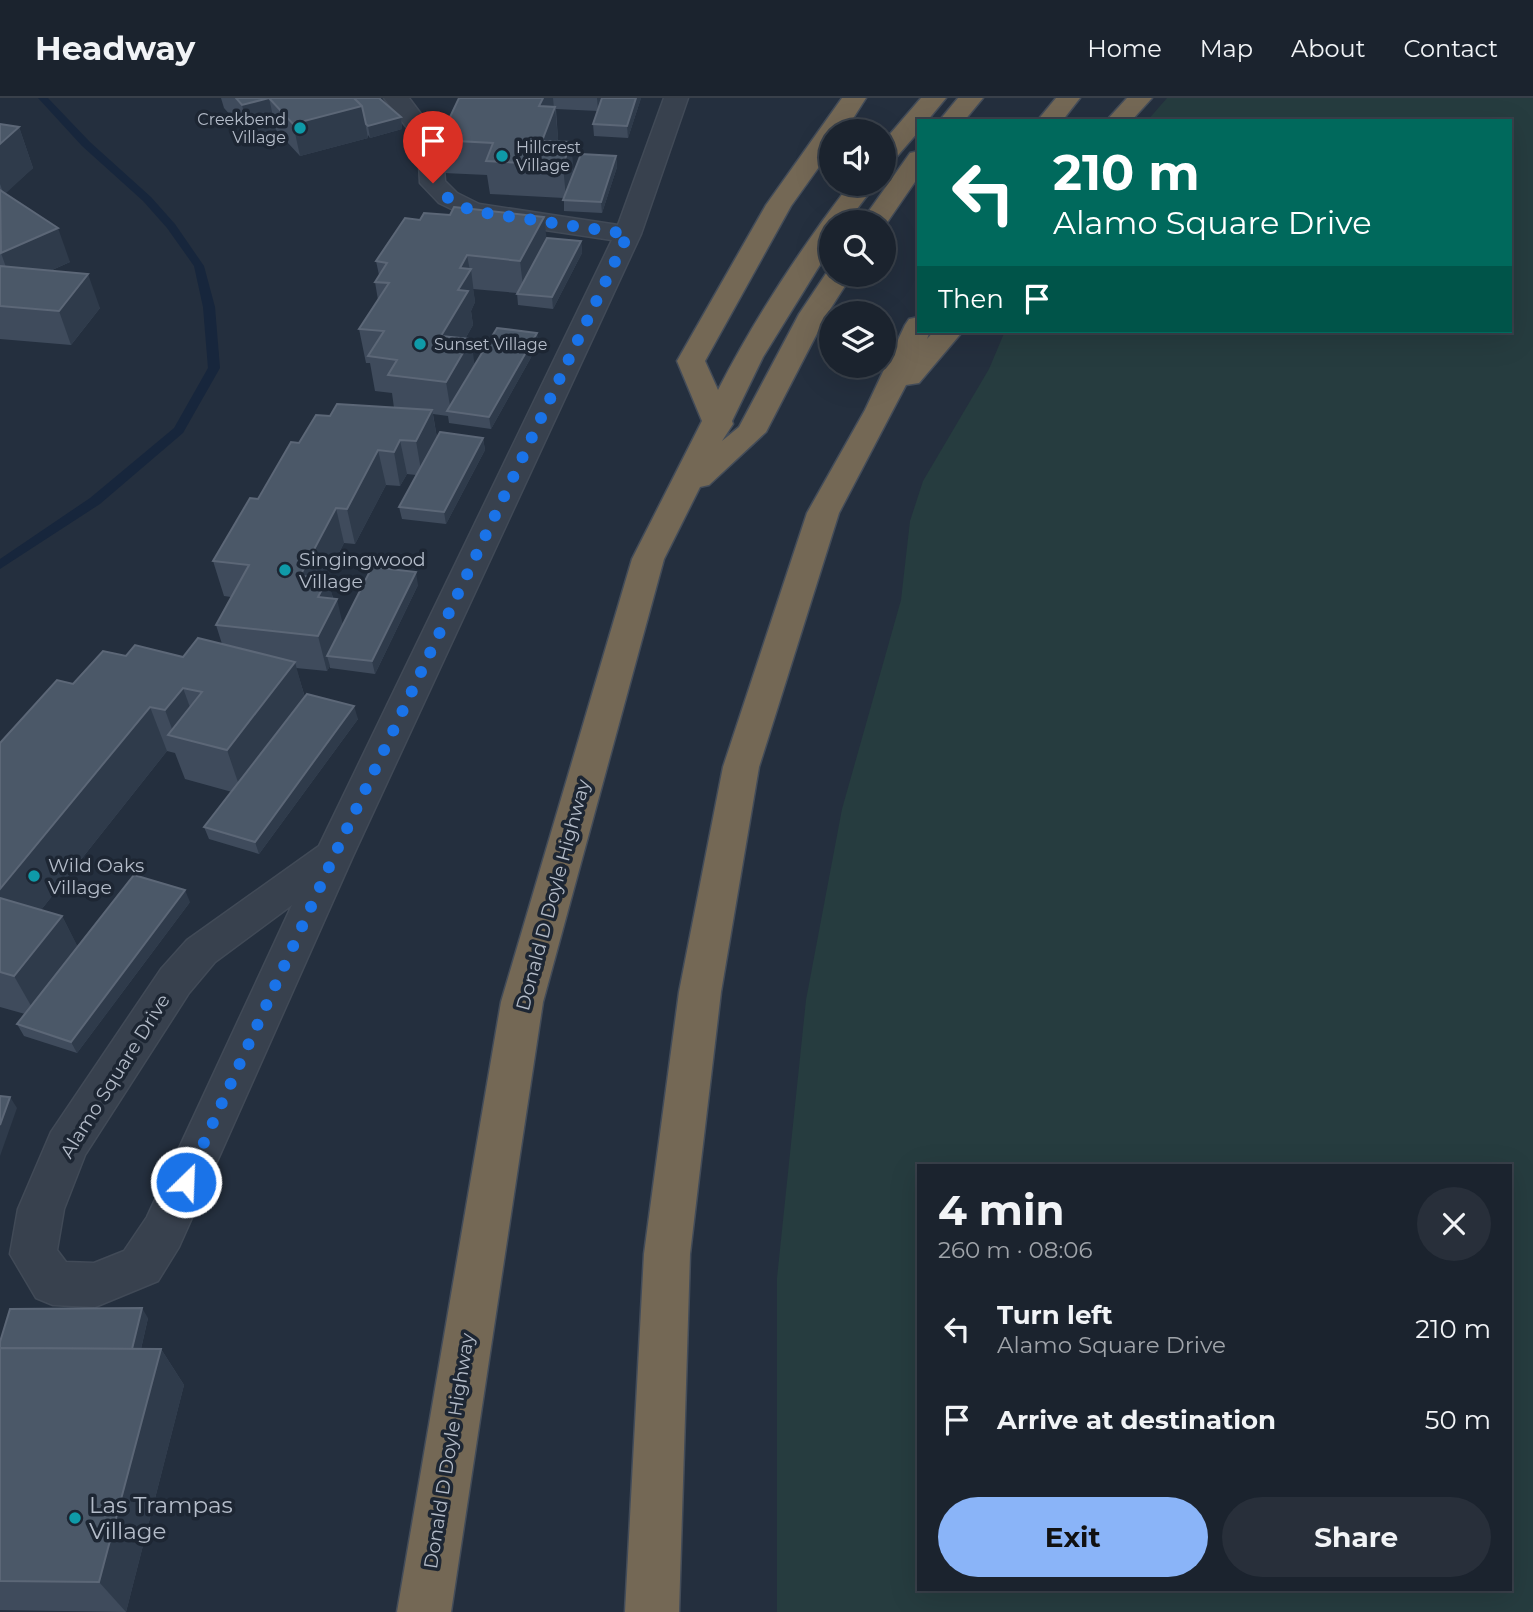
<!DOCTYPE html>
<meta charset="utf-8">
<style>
:root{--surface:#1b232e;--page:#282f3a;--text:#f1f3f6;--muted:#a0a4aa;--line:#39404a;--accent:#8ab4f8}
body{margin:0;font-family:Montserrat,sans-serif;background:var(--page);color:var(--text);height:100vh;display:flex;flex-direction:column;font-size:26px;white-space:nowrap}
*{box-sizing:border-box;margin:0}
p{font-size:23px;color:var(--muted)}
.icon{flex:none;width:38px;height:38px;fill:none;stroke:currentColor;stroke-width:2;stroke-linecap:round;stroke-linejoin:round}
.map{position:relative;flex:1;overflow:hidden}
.details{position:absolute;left:917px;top:1066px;width:595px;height:427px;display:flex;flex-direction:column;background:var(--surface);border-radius:0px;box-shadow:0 7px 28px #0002,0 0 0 2px var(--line)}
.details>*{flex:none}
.banner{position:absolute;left:917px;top:21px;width:595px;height:214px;border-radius:0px;box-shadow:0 7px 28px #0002,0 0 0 2px var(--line);background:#00695c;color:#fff;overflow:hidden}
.fabs{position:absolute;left:819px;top:21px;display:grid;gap:14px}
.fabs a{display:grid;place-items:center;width:77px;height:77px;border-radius:50%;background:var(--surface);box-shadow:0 7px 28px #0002,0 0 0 2px var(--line);font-size:35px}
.pin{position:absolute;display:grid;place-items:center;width:60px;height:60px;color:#fff;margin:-72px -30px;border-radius:50% 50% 50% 0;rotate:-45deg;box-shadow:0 0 7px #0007}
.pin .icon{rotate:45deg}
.me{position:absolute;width:77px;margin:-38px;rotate:24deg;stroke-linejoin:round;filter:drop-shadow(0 0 5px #0008)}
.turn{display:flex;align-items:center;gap:24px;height:147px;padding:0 21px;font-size:32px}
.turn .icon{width:91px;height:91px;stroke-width:2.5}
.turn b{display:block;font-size:49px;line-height:60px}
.then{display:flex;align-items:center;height:66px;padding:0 21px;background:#0003;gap:14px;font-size:26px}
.round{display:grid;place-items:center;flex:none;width:74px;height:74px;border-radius:37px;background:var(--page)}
.summary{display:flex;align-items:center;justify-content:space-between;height:119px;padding:0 21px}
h1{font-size:42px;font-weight:700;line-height:52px}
.action{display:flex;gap:14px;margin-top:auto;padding:14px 21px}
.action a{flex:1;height:80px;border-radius:42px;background:var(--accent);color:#111;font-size:28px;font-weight:700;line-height:80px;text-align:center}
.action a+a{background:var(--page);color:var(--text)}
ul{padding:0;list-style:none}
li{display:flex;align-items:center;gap:21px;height:91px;padding:0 21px}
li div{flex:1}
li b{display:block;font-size:26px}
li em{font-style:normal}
header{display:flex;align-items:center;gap:42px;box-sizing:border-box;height:98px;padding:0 35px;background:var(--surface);border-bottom:2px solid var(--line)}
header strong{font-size:33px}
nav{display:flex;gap:38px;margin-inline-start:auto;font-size:24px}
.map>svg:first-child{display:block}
.green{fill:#263c3f;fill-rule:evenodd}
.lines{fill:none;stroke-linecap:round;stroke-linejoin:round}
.stream{fill:#17263c;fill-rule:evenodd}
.minor-casing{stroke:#414a57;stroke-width:3}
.motorway-casing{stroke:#434c59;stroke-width:3}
.minor{fill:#38414e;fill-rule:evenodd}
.motorway{fill:#746855;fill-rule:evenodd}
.wall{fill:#3f4b5c}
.shaded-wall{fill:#2f3b4b}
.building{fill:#4b5868;stroke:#5c6777;stroke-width:2}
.route{stroke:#1a73e8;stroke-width:12;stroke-dasharray:0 21.6}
.culture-dot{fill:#0f9aa8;stroke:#1d2633;stroke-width:2.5}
.labels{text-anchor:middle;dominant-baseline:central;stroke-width:7;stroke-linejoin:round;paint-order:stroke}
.far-poi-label{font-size:16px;fill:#b4bcc9;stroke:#1d2633;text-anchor:start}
.poi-label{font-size:19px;fill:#b4bcc9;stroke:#1d2633;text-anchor:start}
.street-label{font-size:19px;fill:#b4bcc9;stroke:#1d2633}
.near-poi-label{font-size:23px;fill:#b4bcc9;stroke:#1d2633;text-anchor:start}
</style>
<header>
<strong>Headway</strong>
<nav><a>Home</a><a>Map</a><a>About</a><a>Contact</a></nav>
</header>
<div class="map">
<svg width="1533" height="1514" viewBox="0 0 1533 1514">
<rect width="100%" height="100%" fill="#242f3e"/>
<path class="green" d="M 1167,0 L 1533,0 L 1533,1514 L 777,1514 L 777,1180 L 806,902 L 842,711 L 901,502 L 910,423 L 923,383 L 989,271 L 1005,233 L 1510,233 L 1510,23 L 1147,23 ZM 919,1068 L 1510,1068 L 1510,1491 L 919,1491 Z"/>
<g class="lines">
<path class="stream" d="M 38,0 L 48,0 L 90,44 L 151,99 L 175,126 L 204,168 L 215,209 L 220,270 L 183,335 L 100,406 L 0,471 L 0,461 L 90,400 L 174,330 L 208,270 L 203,209 L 194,168 L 167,130 L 143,103 L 82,48 Z"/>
<defs>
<path id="minor" d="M 384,0 L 409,0 L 442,44 L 445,83 L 457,95 L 479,106 L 618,127 L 664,0 L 688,0 L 641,136 L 353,758 L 179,1149 L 158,1183 L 95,1209 L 53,1207 L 36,1200 L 10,1156 L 18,1111 L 51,1034 L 161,871 L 187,842 L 319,748 L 612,142 L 472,121 L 439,105 L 420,85 L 418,44 ZM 292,807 L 147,1119 L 124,1153 L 94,1165 L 66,1164 L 57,1152 L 64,1111 L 85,1057 L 189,895 L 215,864 Z"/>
<g id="motorway">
<path d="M 842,0 L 866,0 L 845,33 L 831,33 L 831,52 L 791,108 L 705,263 L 718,292 C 755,220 801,150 850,86 L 876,86 L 847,124 L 831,124 L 831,149 L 763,259 L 732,323 L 733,326 L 722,343 L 739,329 L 799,216 L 829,171 L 831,177 L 852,177 L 827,216 L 766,334 L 709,387 L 700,389 L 664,461 L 543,904 L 451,1514 L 397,1514 L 501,904 L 632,461 L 702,323 L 677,263 L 766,107 Z"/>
<path d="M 921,0 L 946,0 L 927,23 L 919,23 L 919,33 L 893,63 L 884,65 L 884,43 Z"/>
<path d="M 958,0 L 983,0 L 964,23 L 939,23 Z"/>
<path d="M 1056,0 L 1080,0 L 1062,23 L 1037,23 Z"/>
<path d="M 1127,0 L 1152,0 L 1131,23 L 1106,23 Z"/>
<path d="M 919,53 L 919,78 L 884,129 L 884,124 L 861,124 L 910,55 Z"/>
<path d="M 919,219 L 919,233 L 930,233 L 927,241 L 934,233 L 963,233 L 919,285 L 906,287 L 839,415 L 759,669 L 721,894 L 690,1156 L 679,1514 L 625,1514 L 644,1156 L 679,894 L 723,669 L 807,415 L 865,312 L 905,227 L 909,221 Z"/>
</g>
</defs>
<use href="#minor" class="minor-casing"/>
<use href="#motorway" class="motorway-casing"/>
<use href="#minor" class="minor"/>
<use href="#motorway" class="motorway"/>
</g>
<g class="wall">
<path d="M 221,0 L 379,0 L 401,19 L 402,31 L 370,40 L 368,37 L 368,40 L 300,58 L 276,32 L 250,39 L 224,10 Z"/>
<path d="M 459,0 L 641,0 L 628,40 L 594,38 L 593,26 L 598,13 L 556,11 L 558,41 L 558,43 L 573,75 L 616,58 L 617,69 L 602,115 L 564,113 L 564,100 L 490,96 L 487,77 L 444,75 L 439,42 Z"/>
<path d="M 0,26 L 19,29 L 33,70 L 5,95 L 70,164 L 50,173 L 100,210 L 71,247 L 0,241 Z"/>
<path d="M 547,140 L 581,143 L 582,155 L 553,211 L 518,207 L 517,195 L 473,191 L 475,204 L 471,213 L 473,227 L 465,241 L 475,267 L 537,235 L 538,247 L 491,331 L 449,325 L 448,318 L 433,316 L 437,340 L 483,340 L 485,352 L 446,426 L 402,421 L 399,409 L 416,377 L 407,376 L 400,388 L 386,387 L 355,446 L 344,445 L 326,480 L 343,527 L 418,487 L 375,576 L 330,570 L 330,568 L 327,573 L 296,570 L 305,599 L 358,621 L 259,756 L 209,741 L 204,729 L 232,694 L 185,681 L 175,655 L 167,653 L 41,812 L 62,818 L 78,850 L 190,804 L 77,955 L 24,938 L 17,926 L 25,916 L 0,909 L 0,645 L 73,586 L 126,558 L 183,559 L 222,546 L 216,527 L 231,499 L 224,498 L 213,463 L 258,401 L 299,345 L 330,318 L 394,310 L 392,295 L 375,293 L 370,265 L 366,265 L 359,231 L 378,202 L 375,184 L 379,177 L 376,163 Z"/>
<path d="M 148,1220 L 141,1251 L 161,1251 L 184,1287 L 126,1514 L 0,1512 L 0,1244 Z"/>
</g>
<g class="shaded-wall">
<path d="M 269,0 L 276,32 L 250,39 L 242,7 Z"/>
<path d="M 543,0 L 553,0 L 554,11 L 539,8 Z"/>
<path d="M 597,0 L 603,0 L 598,13 Z"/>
<path d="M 636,0 L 641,0 L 628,40 L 627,28 Z"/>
<path d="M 362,8 L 368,40 L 300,58 L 293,26 Z"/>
<path d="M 555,9 L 558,41 L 549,66 L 542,43 Z"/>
<path d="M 401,19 L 402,31 L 370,40 L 368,28 Z"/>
<path d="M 0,27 L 19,29 L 33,70 L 4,97 L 0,86 Z"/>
<path d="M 571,44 L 574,76 L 566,100 L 563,67 Z"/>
<path d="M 616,58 L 617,69 L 602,115 L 601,104 Z"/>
<path d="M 544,119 L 548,152 L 524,196 L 520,163 Z"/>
<path d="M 58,130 L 70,164 L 13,189 L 1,155 Z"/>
<path d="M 581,143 L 582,155 L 553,211 L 552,199 Z"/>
<path d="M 467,157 L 470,173 L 471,171 L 475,204 L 471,213 L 473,227 L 447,272 L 441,238 L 458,192 L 460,170 Z"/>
<path d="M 88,176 L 100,210 L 71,247 L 59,213 Z"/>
<path d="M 537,235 L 538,247 L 491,331 L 489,319 Z"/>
<path d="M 471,241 L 476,276 L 451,314 L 446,284 Z"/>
<path d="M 432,312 L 438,346 L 422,378 L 416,343 Z"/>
<path d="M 483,340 L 485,352 L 446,426 L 444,414 Z"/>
<path d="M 400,342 L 407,376 L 400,388 L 394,354 Z"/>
<path d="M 378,352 L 386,387 L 355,446 L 347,411 Z"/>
<path d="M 336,410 L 344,445 L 309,513 L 300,478 Z"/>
<path d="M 416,474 L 418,487 L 375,576 L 372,563 Z"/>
<path d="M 328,480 L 334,505 L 337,501 L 345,536 L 327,558 L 330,568 L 327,573 L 318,538 L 318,499 Z"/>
<path d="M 295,564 L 307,608 L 242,696 L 227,652 Z"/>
<path d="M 183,590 L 199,634 L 175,639 L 165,612 Z"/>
<path d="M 354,608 L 358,621 L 259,756 L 255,744 Z"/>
<path d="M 150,609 L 167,653 L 18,841 L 0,809 L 0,791 Z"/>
<path d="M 185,792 L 190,804 L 77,955 L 71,944 Z"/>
<path d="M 62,818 L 84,861 L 38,920 L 14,878 Z"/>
<path d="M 10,999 L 17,1010 L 0,1058 L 0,1027 Z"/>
<path d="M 142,1210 L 148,1220 L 134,1281 L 128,1271 Z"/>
<path d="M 161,1251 L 184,1287 L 126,1514 L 99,1484 Z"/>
</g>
<g class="building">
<path d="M 236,0 L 354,0 L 362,8 L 293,26 L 269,0 L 242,7 Z"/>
<path d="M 354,0 L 379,0 L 401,19 L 368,28 L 366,26 L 362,8 Z"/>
<path d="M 459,0 L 543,0 L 539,8 L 555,9 L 542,43 L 571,44 L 563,67 L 486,63 L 493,45 L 439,42 Z"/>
<path d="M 602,0 L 636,0 L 627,28 L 593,26 Z"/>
<path d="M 0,26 L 19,29 L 0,46 Z"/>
<path d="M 581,56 L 616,58 L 601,104 L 563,102 Z"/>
<path d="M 0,92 L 58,130 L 1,155 Z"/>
<path d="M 454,109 L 544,119 L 520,163 L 467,157 L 460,170 L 471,171 L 458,192 L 468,193 L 441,238 L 471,241 L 446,284 L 388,277 L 397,262 L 368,258 L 384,233 L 359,231 L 389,185 L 375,184 L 387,165 L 376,163 L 405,120 L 420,122 L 424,115 L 450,117 Z"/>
<path d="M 547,140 L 581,143 L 552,199 L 517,196 Z"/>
<path d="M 0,168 L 88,176 L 59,213 L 0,208 Z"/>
<path d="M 497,230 L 537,235 L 489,319 L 447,313 Z"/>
<path d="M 337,306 L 432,312 L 416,343 L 400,342 L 394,354 L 378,352 L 347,411 L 336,410 L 300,478 L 328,480 L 318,499 L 337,501 L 318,538 L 216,527 L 249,467 L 213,463 L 250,400 L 258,401 L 291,344 L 299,345 L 316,317 L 330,318 Z"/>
<path d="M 440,334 L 483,340 L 444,414 L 399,409 Z"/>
<path d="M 372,469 L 416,474 L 372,563 L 327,558 Z"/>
<path d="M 198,540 L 295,564 L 227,652 L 168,637 L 202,594 L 183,590 L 165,612 L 150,609 L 0,791 L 0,645 L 57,582 L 73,586 L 103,553 L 126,558 L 135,547 L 183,559 Z"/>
<path d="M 307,596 L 354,608 L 255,744 L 204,729 Z"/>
<path d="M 134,777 L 185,792 L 71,944 L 17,926 Z"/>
<path d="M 0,800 L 62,818 L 14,878 L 0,874 Z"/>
<path d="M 0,998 L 10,999 L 0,1027 Z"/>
<path d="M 142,1210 L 132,1251 L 0,1250 L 0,1244 L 10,1211 Z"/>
<path d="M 0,1250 L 161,1251 L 99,1484 L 0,1483 Z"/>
</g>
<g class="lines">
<path class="route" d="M 186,1084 L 334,758 L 628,136 L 472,113 L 448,100 L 433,85"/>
</g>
<g class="culture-dot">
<circle cx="300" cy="30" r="7"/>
<circle cx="502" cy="58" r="7"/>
<circle cx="420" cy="246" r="7"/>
<circle cx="285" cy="472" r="7"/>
<circle cx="34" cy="778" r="7"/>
<circle cx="75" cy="1420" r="7"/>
</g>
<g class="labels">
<g class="far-poi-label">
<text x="286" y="21" text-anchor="end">Creekbend<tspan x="286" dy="18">Village</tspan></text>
<text x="516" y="49">Hillcrest<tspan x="516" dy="18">Village</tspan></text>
<text x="434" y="246">Sunset Village</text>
</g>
<g class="poi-label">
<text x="299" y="461">Singingwood<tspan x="299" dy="22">Village</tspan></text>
<text x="48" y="767">Wild Oaks<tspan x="48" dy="22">Village</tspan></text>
</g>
<g class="street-label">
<text transform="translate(553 797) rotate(-75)">Donald D Doyle Highway</text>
<text transform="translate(115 978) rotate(-58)">Alamo Square Drive</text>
<text transform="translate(449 1353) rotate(-81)">Donald D Doyle Highway</text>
</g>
<g class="near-poi-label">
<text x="89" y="1407">Las Trampas<tspan x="89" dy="26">Village</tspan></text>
</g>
</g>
</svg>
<div class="fabs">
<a><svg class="icon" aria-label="sound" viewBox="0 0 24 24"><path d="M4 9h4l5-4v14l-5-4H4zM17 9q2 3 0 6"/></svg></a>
<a><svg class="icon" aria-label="search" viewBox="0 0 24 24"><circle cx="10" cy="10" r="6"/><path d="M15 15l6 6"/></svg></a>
<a><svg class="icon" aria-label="layers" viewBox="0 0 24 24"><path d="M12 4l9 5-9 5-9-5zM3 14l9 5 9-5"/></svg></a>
</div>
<div class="pin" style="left:433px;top:85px;background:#d93025"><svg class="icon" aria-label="arrive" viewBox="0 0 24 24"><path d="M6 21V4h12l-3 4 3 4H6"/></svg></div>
<svg class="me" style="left:186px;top:1084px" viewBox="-20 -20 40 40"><circle r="17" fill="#1a73e8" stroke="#fff" stroke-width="3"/><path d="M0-11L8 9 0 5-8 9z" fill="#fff"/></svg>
<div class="banner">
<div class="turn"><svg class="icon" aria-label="left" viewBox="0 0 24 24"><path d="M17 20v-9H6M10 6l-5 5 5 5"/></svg><div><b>210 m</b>Alamo Square Drive</div></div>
<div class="then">Then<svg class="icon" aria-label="arrive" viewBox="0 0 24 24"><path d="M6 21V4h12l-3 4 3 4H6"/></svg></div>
</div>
<section class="details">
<div class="summary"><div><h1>4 min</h1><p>260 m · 08:06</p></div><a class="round"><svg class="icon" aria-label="close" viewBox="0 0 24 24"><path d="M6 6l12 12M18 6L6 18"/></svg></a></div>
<ul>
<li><svg class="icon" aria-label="left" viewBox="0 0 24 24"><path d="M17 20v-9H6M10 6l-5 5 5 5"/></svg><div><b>Turn left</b><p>Alamo Square Drive</p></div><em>210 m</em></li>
<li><svg class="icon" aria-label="arrive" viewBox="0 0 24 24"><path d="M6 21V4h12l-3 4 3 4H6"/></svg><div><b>Arrive at destination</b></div><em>50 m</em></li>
</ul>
<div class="action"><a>Exit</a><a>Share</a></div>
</section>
</div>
